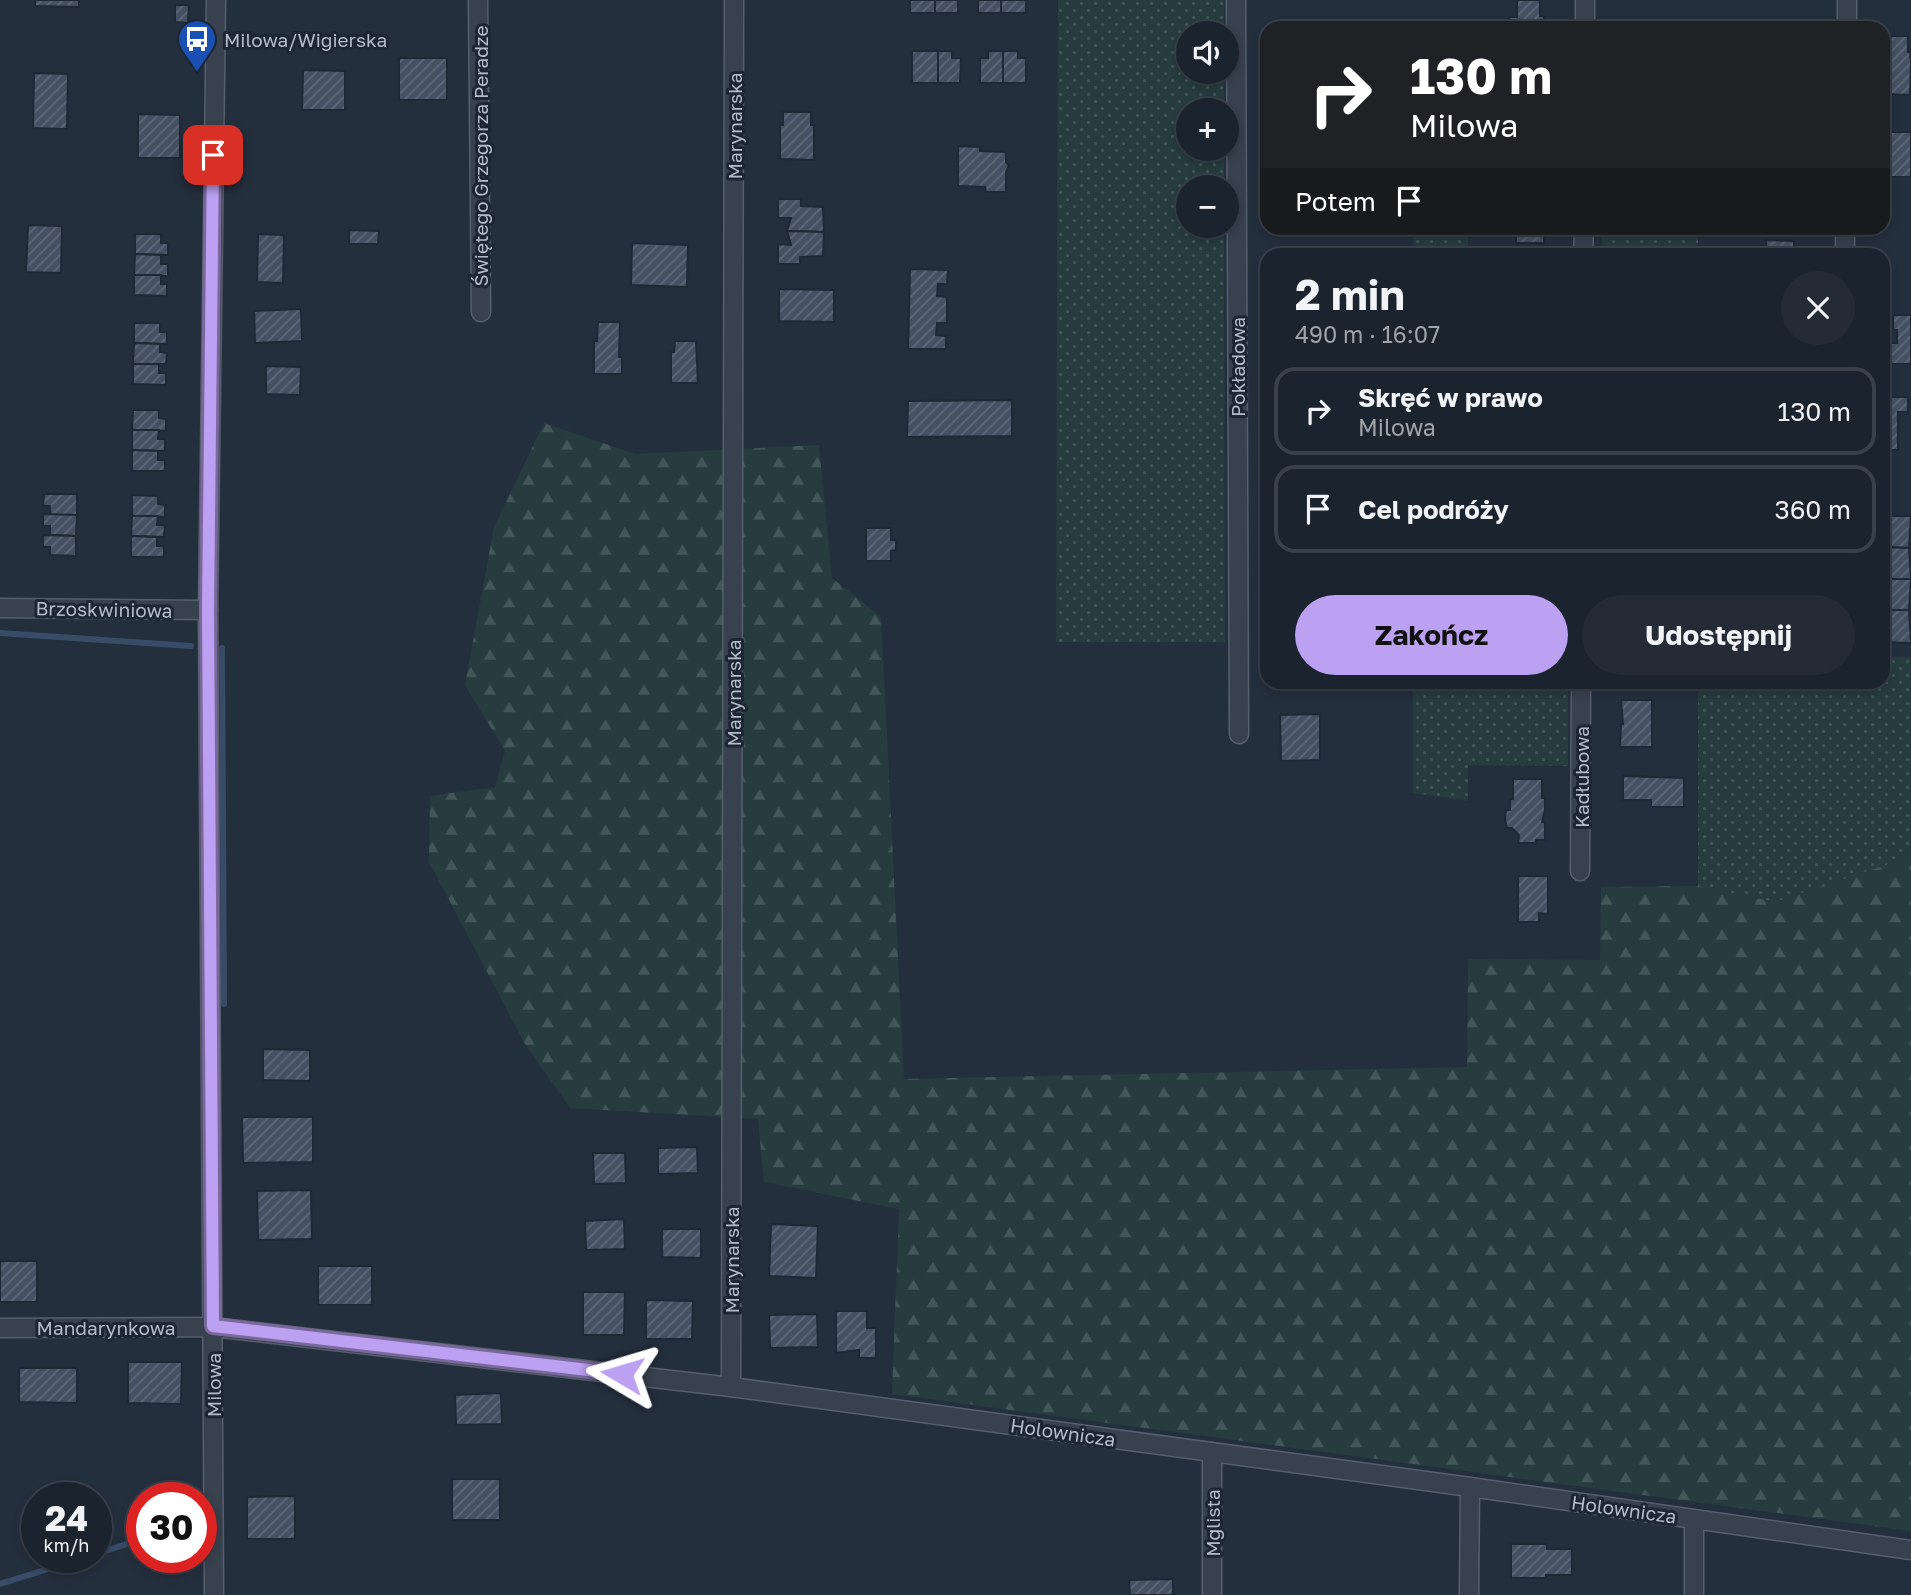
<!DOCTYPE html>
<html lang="pl">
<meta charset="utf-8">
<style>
:root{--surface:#1b232e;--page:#242b36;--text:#f1f3f6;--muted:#a0a4aa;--line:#39404a;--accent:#bca0f2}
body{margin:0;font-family:"Golos Text",sans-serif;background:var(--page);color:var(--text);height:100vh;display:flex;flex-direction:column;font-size:26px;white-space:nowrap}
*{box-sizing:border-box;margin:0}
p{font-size:23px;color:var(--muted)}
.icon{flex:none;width:38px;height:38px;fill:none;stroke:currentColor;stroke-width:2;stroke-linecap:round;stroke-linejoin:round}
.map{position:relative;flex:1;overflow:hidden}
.details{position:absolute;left:1260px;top:248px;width:630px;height:441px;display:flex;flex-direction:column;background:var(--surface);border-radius:21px;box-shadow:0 4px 10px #0003,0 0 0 2px var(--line)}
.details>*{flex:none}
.banner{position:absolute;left:1260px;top:21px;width:630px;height:214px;border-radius:21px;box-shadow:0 4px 10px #0003,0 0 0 2px var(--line);background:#202124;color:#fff;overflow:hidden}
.buttons{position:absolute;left:1176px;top:21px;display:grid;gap:14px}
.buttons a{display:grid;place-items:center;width:63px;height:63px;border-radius:50%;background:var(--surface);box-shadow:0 4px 10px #0003,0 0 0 2px var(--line);font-size:35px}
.speed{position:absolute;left:21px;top:1482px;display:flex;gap:14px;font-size:35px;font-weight:700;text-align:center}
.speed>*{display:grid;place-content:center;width:91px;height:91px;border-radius:50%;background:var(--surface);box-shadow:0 4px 10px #0003,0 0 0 2px var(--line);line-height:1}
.speed small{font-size:18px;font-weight:400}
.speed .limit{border:10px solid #d22;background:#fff;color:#111}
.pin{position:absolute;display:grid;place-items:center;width:60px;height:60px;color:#fff;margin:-30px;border-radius:14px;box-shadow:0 4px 10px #0006}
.me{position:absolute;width:77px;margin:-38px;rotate:277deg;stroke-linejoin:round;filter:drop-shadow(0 0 5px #0008)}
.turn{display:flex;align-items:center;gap:24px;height:147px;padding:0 35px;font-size:32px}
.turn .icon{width:91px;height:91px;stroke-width:2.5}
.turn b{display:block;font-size:49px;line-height:60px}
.then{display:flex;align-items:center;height:66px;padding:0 35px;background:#0003;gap:14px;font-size:26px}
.round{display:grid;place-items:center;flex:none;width:74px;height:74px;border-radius:37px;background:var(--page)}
.summary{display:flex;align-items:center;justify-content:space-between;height:119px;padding:0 35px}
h1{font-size:42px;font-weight:700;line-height:52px}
.primary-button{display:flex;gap:14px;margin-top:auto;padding:14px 35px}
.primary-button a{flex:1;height:80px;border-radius:42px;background:var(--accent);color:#111;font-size:28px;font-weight:700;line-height:80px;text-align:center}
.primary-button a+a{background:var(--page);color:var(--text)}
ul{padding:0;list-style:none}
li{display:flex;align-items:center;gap:21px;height:88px;margin:0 14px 10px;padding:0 21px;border:4px solid var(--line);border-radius:21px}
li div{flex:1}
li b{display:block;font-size:26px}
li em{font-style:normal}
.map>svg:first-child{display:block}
.grass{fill:url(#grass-dots)}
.forest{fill:url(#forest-firs)}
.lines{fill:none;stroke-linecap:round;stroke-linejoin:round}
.stream{stroke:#394c67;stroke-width:6}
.building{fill:url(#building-hatch);stroke:#1f2835;stroke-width:2}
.minor-casing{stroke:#565f6c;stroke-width:21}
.minor{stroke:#38414e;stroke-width:18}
.route-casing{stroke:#7a689d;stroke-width:18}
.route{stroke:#bca0f2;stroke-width:12}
.labels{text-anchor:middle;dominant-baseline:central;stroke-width:6;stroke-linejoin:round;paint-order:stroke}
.poi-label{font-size:19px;fill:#b4bcc9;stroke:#1d2633;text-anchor:start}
.street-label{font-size:19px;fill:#b4bcc9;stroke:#1d2633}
</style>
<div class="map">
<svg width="1911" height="1595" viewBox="0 0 1911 1595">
<defs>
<pattern id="grass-dots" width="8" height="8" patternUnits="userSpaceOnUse" patternTransform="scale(1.75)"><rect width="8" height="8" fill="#263c3f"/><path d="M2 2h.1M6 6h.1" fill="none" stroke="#435659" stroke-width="1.8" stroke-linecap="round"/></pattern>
<pattern id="forest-firs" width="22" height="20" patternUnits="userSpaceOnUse" patternTransform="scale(1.75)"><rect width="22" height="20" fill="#263c3f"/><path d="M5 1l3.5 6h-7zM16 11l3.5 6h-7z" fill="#435659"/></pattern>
<pattern id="building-hatch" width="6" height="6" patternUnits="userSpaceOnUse" patternTransform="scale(1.75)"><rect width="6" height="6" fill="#455162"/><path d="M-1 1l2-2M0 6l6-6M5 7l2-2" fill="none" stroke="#5d6877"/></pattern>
</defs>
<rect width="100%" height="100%" fill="#242f3e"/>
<g class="grass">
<path d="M 1058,0 L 1224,0 L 1224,33 L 1188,33 L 1188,72 L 1224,72 L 1224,110 L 1188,110 L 1188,149 L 1224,149 L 1224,187 L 1188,187 L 1188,226 L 1224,226 L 1225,642 L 1056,642 Z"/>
<rect x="1413" y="228" width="55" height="27"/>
<rect x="1602" y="228" width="96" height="27"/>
<path d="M 1883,657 L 1911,657 L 1911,848 L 1898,861 L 1775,902 L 1698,886 L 1698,686 L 1669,683 L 1883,682 Z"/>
<path d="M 1413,683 L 1568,683 L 1568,766 L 1468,765 L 1468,801 L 1413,793 Z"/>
</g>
<path class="forest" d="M 544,423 L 635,454 L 819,445 L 832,578 L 881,617 L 904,1079 L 1467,1067 L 1468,959 L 1600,960 L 1601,887 L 1698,886 L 1775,902 L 1898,861 L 1911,848 L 1911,1531 L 892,1394 L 899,1209 L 764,1182 L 758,1119 L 570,1108 L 525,1044 L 429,862 L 430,796 L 495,787 L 505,751 L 465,685 L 494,527 Z"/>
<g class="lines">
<g class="stream">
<path d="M 0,633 L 191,646"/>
<path d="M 222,648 L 224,1004"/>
<path d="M 96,1554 L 142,1539"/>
<path d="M 0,1584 L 84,1558"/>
</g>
</g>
<g class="building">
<path d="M 35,0 L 79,0 L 79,7 L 35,6 Z"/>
<rect x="910" y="0" width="25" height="13"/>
<rect x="935" y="0" width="23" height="13"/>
<rect x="978" y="0" width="23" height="13"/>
<rect x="1001" y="0" width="25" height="13"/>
<path d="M 1517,0 L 1540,0 L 1540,16 L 1544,16 L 1544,26 L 1550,26 L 1550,28 L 1509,28 L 1509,17 L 1517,17 Z"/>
<path d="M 175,5 L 189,5 L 188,23 L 175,22 Z"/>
<path d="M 1883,36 L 1908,36 L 1908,52 L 1910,52 L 1911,62 L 1910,95 L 1883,94 Z"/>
<rect x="912" y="51" width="26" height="32"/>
<path d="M 938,51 L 952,51 L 952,58 L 961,58 L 960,83 L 938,83 Z"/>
<path d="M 988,51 L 1003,51 L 1003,83 L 980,83 L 980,58 L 988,58 Z"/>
<path d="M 1003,51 L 1018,51 L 1018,58 L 1026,58 L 1026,83 L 1003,83 Z"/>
<rect x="399" y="58" width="48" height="42"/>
<path d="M 303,70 L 345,71 L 345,110 L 302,110 Z"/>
<path d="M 34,73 L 68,74 L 67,129 L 33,128 Z"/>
<path d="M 783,112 L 811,112 L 811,125 L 814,125 L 814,160 L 780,159 L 780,125 L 783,125 Z"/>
<path d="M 138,114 L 180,115 L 180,158 L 138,158 Z"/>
<path d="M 1887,132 L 1911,132 L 1911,177 L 1885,177 Z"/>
<path d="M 958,146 L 980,147 L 980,151 L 1006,152 L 1006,162 L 1009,165 L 1006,172 L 1006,192 L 986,192 L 985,187 L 958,186 Z"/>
<path d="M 778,199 L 801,199 L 801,206 L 823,207 L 824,232 L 787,231 L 791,218 L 778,218 Z"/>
<path d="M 28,225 L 62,226 L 61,273 L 26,272 Z"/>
<path d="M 1503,228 L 1541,228 L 1544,229 L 1544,243 L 1516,243 L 1516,231 L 1503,231 Z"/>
<path d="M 349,230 L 379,231 L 378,244 L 349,244 Z"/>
<path d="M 787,231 L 824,232 L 823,256 L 800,257 L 800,264 L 778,264 L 778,244 L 791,245 Z"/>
<path d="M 135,234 L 161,234 L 161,243 L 168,243 L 168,255 L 135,254 Z"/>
<path d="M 258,234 L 284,235 L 283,283 L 257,282 Z"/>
<path d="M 1766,240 L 1794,241 L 1794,256 L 1766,256 Z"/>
<path d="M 632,243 L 688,245 L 687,287 L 631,285 Z"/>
<rect x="1283" y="252" width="46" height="4"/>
<path d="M 135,254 L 161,255 L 161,264 L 168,264 L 168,276 L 134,275 Z"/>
<path d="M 910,269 L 948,270 L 947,284 L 938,284 L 937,296 L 947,297 L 947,323 L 937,323 L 936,335 L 946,336 L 946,349 L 908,349 Z"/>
<path d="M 134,275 L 161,275 L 161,284 L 167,284 L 167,296 L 134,295 Z"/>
<path d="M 779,289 L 834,290 L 834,322 L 779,321 Z"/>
<path d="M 301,309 L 302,341 L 255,343 L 254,311 Z"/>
<path d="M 1893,315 L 1911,315 L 1911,364 L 1883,364 L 1883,343 L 1897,343 L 1897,330 L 1893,330 Z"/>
<path d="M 598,322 L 620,322 L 619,357 L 622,357 L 622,374 L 594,374 L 594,341 L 597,341 Z"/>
<path d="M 134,323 L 160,323 L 160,332 L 167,332 L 167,344 L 134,343 Z"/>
<path d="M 675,341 L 696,341 L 698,383 L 671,383 L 671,352 L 674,352 Z"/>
<path d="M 134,343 L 160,344 L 160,352 L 167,353 L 166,364 L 133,364 Z"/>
<path d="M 133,364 L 159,364 L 159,373 L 166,373 L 166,385 L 133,384 Z"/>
<path d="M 266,366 L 301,367 L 300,395 L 266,394 Z"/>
<path d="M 1883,397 L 1908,397 L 1908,412 L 1898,412 L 1898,450 L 1883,450 Z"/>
<path d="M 1012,400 L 1012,436 L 907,437 L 908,401 Z"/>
<path d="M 133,410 L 159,410 L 159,418 L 166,419 L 166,431 L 132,430 Z"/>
<path d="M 132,430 L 159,430 L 158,439 L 165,439 L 165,451 L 132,450 Z"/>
<path d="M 132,450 L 158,451 L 158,460 L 165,460 L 165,471 L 132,471 Z"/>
<path d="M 44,494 L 77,494 L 77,515 L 50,515 L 50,506 L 43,506 Z"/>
<path d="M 132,495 L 158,496 L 158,504 L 165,505 L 165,517 L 132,516 Z"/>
<path d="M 43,514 L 77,515 L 76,536 L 50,535 L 50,526 L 43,526 Z"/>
<path d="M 132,516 L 158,516 L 157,525 L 165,525 L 164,537 L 131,536 Z"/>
<path d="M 1883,516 L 1911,516 L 1909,548 L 1883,547 Z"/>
<path d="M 866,528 L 891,528 L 891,540 L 896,540 L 896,550 L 891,551 L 891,561 L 866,561 Z"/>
<path d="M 43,535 L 76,536 L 76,556 L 50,555 L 50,547 L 43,547 Z"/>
<path d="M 131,536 L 157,537 L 157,546 L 164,546 L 164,557 L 131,557 Z"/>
<path d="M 1883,547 L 1909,548 L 1911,579 L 1883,579 Z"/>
<path d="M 1883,579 L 1911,579 L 1909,610 L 1883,610 Z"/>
<path d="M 1883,610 L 1909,610 L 1911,643 L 1883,642 Z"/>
<path d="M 1265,666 L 1267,666 L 1267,682 L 1320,682 L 1320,685 L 1265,684 Z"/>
<path d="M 1621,700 L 1652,700 L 1652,747 L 1620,747 L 1621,724 L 1623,724 Z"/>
<path d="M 1320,714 L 1320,760 L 1281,761 L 1280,715 Z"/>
<path d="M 1623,776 L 1684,778 L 1684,807 L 1651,807 L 1651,800 L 1623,800 Z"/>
<path d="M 1513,779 L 1542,779 L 1542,798 L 1545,798 L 1545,810 L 1542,822 L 1545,822 L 1545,840 L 1536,840 L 1536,843 L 1518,843 L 1519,835 L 1512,828 L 1507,828 L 1505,819 L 1506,810 L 1510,810 L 1510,799 L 1513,799 Z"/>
<path d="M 1518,876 L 1548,876 L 1548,914 L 1539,913 L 1539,922 L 1518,922 Z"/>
<path d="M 263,1049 L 310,1050 L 310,1081 L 263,1080 Z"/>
<path d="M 242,1117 L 313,1117 L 313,1162 L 243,1163 Z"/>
<path d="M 697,1147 L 698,1173 L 658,1174 L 658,1148 Z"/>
<path d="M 593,1153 L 625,1153 L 626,1183 L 594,1184 Z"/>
<path d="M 311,1190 L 312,1239 L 258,1240 L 257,1191 Z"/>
<path d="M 624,1219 L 625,1249 L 586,1250 L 585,1221 Z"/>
<path d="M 771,1224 L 818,1226 L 816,1278 L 769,1276 Z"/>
<path d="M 662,1229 L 701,1229 L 701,1258 L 662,1257 Z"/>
<rect x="0" y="1261" width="37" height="41"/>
<rect x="318" y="1266" width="54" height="39"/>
<path d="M 583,1292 L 625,1292 L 624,1335 L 583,1335 Z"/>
<path d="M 646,1300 L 693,1301 L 692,1339 L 646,1339 Z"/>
<path d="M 836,1311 L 867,1311 L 867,1328 L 876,1328 L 876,1358 L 859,1358 L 859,1350 L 836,1353 Z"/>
<path d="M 817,1314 L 818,1347 L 770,1348 L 769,1315 Z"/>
<path d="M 128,1362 L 182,1362 L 181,1404 L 128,1403 Z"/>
<path d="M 19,1368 L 77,1368 L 77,1403 L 19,1402 Z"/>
<path d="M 501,1393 L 502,1424 L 456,1425 L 455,1395 Z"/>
<rect x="452" y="1479" width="48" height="41"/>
<path d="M 295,1496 L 295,1539 L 247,1539 L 247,1497 Z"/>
<path d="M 1511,1544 L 1547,1544 L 1547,1549 L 1572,1549 L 1572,1575 L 1546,1575 L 1546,1578 L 1511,1578 Z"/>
<path d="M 1173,1579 L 1173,1595 L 1130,1595 L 1129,1580 Z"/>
</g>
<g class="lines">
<defs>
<g id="minor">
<path d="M 478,0 L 481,312"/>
<path d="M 1236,0 L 1239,734"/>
<path d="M 1585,28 L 1585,0"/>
<path d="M 1847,28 L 1847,0"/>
<path d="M 1583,256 L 1584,228"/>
<path d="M 1845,256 L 1845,228"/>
<path d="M 0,608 L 208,610"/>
<path d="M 1580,871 L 1581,682"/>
<path d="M 0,1328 L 213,1327 L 731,1387 L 1470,1487 L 1911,1550"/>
<path d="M 731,1387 L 734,0"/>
<path d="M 1212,1452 L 1212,1595"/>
<path d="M 1694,1519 L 1694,1595"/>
<path d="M 214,1595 L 208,610 L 216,0"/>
<path d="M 1469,1595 L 1470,1487"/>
</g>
</defs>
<use href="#minor" class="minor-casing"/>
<use href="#minor" class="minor"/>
</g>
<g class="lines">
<defs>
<path id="route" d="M 213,155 L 208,610 L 213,1326 L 622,1374"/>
</defs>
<use href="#route" class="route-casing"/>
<use href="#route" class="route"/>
</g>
<defs>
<symbol id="bus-pin" viewBox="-11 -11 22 30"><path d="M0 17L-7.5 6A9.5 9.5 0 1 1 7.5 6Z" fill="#1a4fb4" stroke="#1d2633"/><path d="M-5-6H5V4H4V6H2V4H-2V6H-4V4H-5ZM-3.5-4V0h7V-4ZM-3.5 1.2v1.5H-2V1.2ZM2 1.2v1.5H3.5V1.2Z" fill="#fff"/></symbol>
</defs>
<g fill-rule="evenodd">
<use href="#bus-pin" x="175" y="17" width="44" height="60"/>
</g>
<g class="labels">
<g class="poi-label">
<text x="224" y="39">Milowa/Wigierska</text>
</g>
<g class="street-label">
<text transform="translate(734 126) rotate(-90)">Marynarska</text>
<text transform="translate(480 156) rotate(-90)">Świętego Grzegorza Peradze</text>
<text transform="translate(1237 367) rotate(-90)">Pokładowa</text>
<text transform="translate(104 609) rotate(1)">Brzoskwiniowa</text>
<text transform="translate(733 693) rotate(-90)">Marynarska</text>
<text transform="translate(1581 777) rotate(-90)">Kadłubowa</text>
<text transform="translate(731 1260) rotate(-90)">Marynarska</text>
<text x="106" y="1327">Mandarynkowa</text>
<text transform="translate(213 1385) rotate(-90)">Milowa</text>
<text transform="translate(1063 1432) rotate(8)">Holownicza</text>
<text transform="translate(1624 1509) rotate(8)">Holownicza</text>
<text transform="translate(1212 1523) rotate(-90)">Mglista</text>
</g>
</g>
</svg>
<div class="buttons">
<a><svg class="icon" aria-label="sound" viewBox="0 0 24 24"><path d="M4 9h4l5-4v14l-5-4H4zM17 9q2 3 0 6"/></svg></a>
<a>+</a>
<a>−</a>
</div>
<div class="speed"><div>24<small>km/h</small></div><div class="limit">30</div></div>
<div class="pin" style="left:213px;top:155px;background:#d93025"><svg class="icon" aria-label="arrive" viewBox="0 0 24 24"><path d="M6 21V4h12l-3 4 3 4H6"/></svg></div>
<svg class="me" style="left:622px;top:1374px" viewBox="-20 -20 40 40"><path d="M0-17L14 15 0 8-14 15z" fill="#bca0f2" stroke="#fff" stroke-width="4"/></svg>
<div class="banner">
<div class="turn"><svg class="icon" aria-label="right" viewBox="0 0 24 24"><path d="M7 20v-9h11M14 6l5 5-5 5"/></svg><div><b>130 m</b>Milowa</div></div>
<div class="then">Potem<svg class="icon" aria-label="arrive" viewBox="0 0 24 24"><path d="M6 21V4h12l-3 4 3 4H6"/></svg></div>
</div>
<section class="details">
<div class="summary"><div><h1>2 min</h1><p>490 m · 16:07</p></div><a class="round"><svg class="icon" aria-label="close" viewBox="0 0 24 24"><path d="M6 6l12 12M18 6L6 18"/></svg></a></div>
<ul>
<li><svg class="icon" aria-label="right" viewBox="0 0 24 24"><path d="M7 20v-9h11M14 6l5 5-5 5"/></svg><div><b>Skręć w prawo</b><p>Milowa</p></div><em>130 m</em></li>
<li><svg class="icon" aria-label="arrive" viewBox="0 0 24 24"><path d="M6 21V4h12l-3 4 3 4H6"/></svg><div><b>Cel podróży</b></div><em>360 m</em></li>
</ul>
<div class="primary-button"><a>Zakończ</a><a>Udostępnij</a></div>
</section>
</div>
